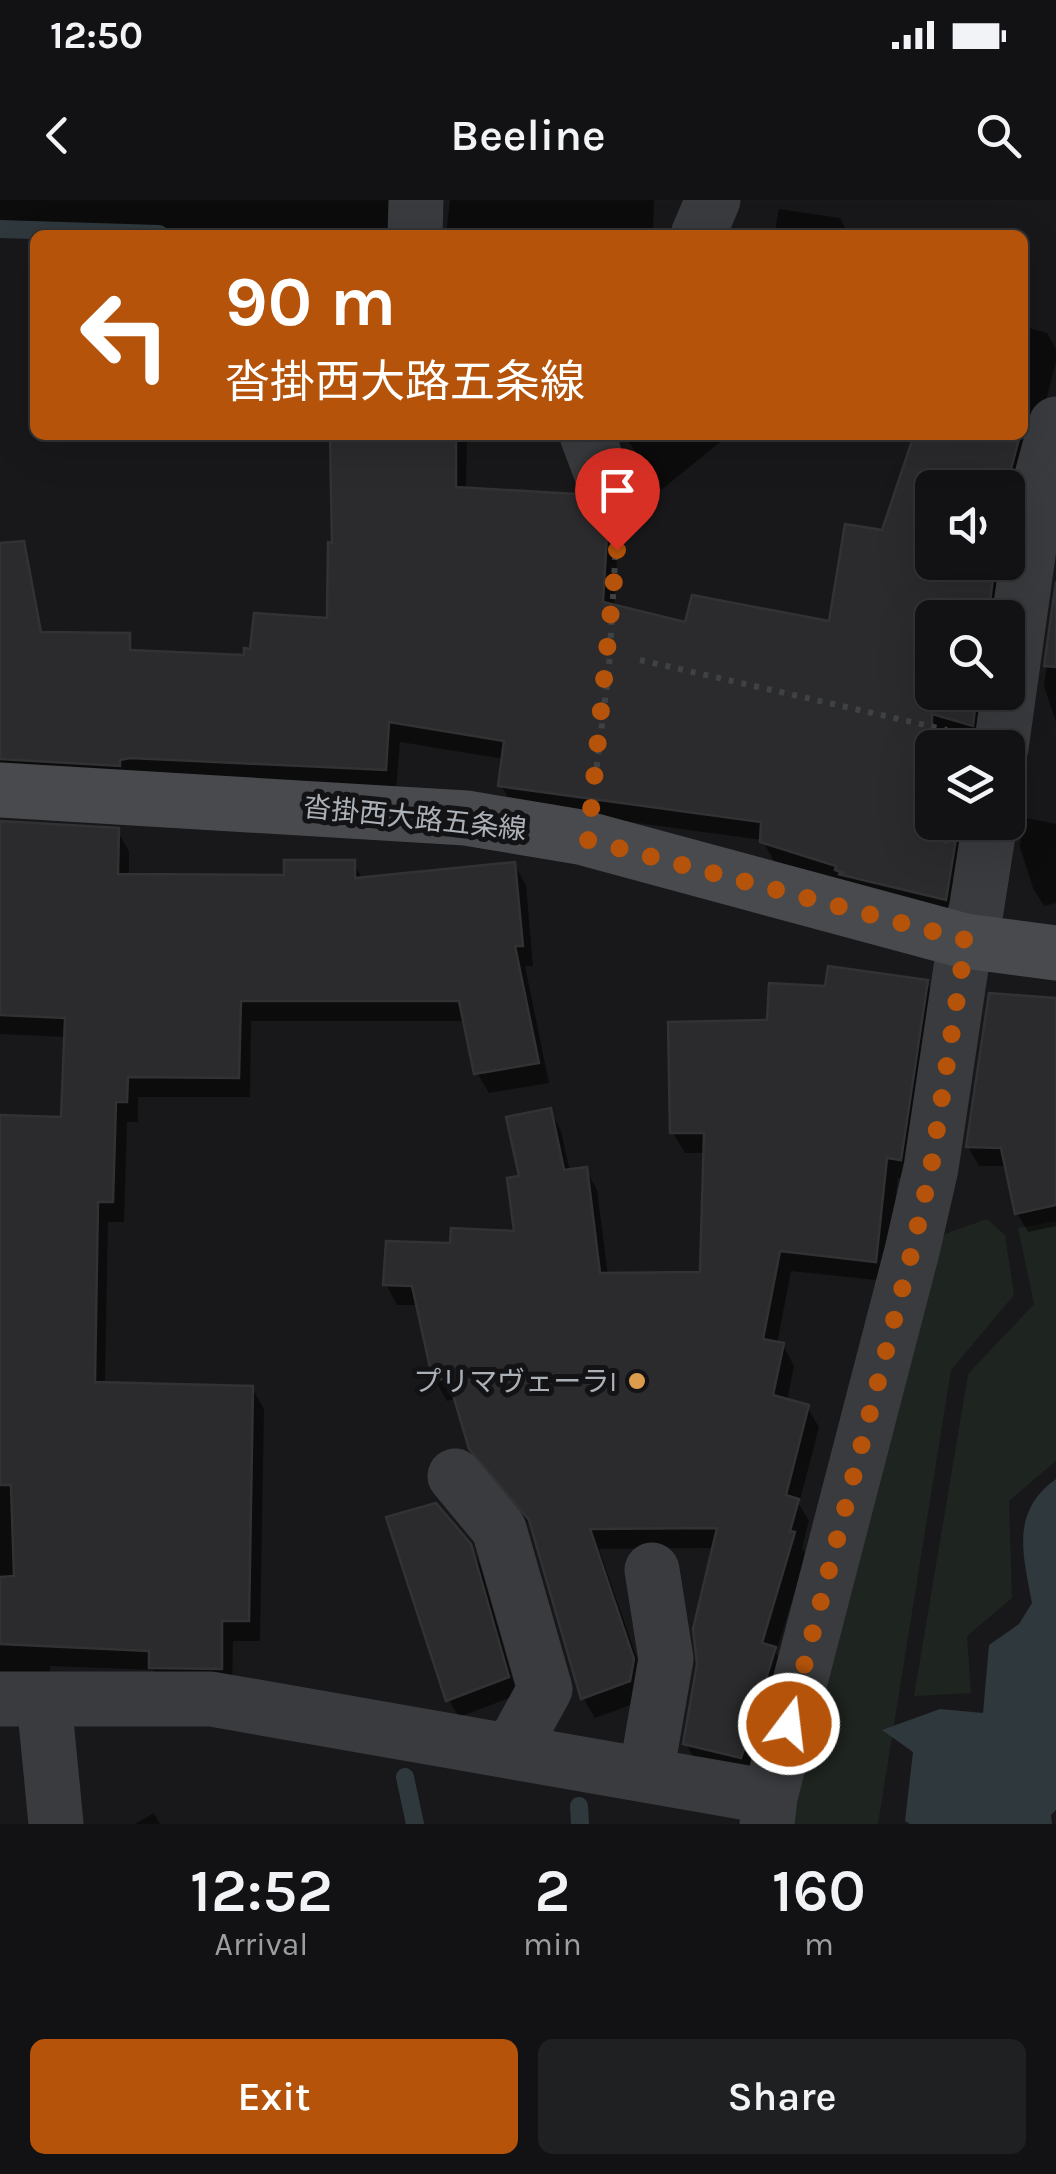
<!DOCTYPE html>
<meta charset="utf-8">
<style>
:root{--surface:#121214;--page:#1f2022;--text:#f1f3f6;--muted:#9c9ea0;--line:#313234;--accent:#b45309}
body{margin:0;font-family:Karla,"Noto Sans JP",sans-serif;background:var(--page);color:var(--text);height:100vh;display:flex;flex-direction:column;font-size:38px;white-space:nowrap}
*{box-sizing:border-box;margin:0}
p{font-size:32px;color:var(--muted)}
.icon{flex:none;width:55px;height:55px;fill:none;stroke:currentColor;stroke-width:2;stroke-linecap:round;stroke-linejoin:round}
.map{position:relative;height:1624px;overflow:hidden}
.details{display:flex;flex-direction:column;background:var(--surface);flex:1}
.details>*{flex:none}
.guide{position:absolute;left:30px;top:30px;width:998px;height:210px;border-radius:15px;box-shadow:0 10px 40px #0002,0 0 0 2px var(--line);background:#b45309;color:#fff;overflow:hidden}
.tools{position:absolute;left:915px;top:270px;display:grid;gap:20px}
.tools a{display:grid;place-items:center;width:110px;height:110px;border-radius:15px;background:var(--surface);box-shadow:0 10px 40px #0002,0 0 0 2px var(--line);font-size:50px}
.pin{position:absolute;display:grid;place-items:center;width:85px;height:85px;color:#fff;margin:-102px -42px;border-radius:50% 50% 50% 0;rotate:-45deg;box-shadow:0 0 10px #0007}
.pin .icon{rotate:45deg}
.me{position:absolute;width:110px;margin:-55px;rotate:15deg;stroke-linejoin:round;filter:drop-shadow(0 0 8px #0008)}
.turn{display:flex;align-items:center;gap:35px;height:210px;padding:0 30px;font-size:45px}
.turn .icon{width:130px;height:130px;stroke-width:2.5}
.turn b{display:block;font-size:70px;line-height:85px}
.eta{display:flex;justify-content:space-evenly;align-items:center;height:170px;text-align:center}
.eta b{font-size:60px;font-weight:600;line-height:70px}
.cta{display:flex;gap:20px;margin-top:auto;padding:20px 30px}
.cta a{flex:1;height:115px;border-radius:15px;background:var(--accent);color:#fff;font-size:40px;font-weight:600;line-height:115px;text-align:center}
.cta a+a{background:var(--page);color:var(--text)}
.status{display:flex;justify-content:space-between;align-items:center;height:70px;padding:0 50px;background:var(--surface);direction:ltr}
.status svg{height:28px;fill:currentColor}
header{display:flex;justify-content:space-between;align-items:center;height:130px;padding:0 30px;background:var(--surface);font-size:45px;font-weight:600}
.map>svg:first-child{display:block}
.green{fill:#1e241f}
.water{fill:#2f383c}
.shadow{fill:#0007}
.lines{fill:none;stroke-linecap:round;stroke-linejoin:round}
.stream{stroke:#2f383c;stroke-width:18}
.building{fill:#2b2b2d;stroke:#323235;stroke-width:2.5}
.path{stroke:#3f4245;stroke-width:6;stroke-dasharray:5 8;stroke-linecap:butt}
.minor{stroke:#393b3e;stroke-width:55}
.secondary{stroke:#484a4e;stroke-width:55}
.route{stroke:#b45309;stroke-width:18;stroke-dasharray:0 32.4}
.poi-dot{fill:#dc9c4e;stroke:#131315;stroke-width:4}
.labels{text-anchor:middle;dominant-baseline:central;stroke-width:10;stroke-linejoin:round;paint-order:stroke}
.street-label{font-size:28px;fill:#acb1b8;stroke:#131315}
.poi-label{font-size:28px;fill:#acb1b8;stroke:#131315;text-anchor:end}
</style>
<div class="status"><b>12:50</b><svg viewBox="0 0 49 12"><path d="M0 12V9h3v3zM5 12V6h3v6zM10 12V3h3v9zM15 12V0h3v12zM26 1h20v11H26zM47 4h2v5h-2z"/></svg></div>
<header><svg class="icon" aria-label="back" viewBox="0 0 24 24"><path d="M15 5l-7 7 7 7"/></svg>Beeline<svg class="icon" aria-label="search" viewBox="0 0 24 24"><circle cx="10" cy="10" r="6"/><path d="M15 15l6 6"/></svg></header>
<div class="map">
<svg width="1056" height="1624" viewBox="0 0 1056 1624">
<rect width="100%" height="100%" fill="#18181a"/>
<g class="green">
<path d="M 987,1019 L 1005,1035 L 1014,1095 L 951,1170 L 878,1624 L 787,1624 L 939,1036 Z"/>
<path d="M 1056,1021 L 1056,1261 L 1009,1301 L 1012,1398 L 967,1436 L 971,1493 L 914,1496 L 968,1174 L 1034,1104 L 1018,1028 Z"/>
</g>
<path class="water" d="M 1056,1279 L 1056,1610 L 1051,1615 L 1052,1624 L 910,1624 L 905,1621 L 913,1552 L 882,1530 L 940,1509 L 983,1513 L 989,1445 L 1019,1424 L 1032,1403 C 1023,1354 1010,1312 1056,1279 Z"/>
<g class="shadow">
<path d="M 0,0 L 405,0 L 395,35 L 63,35 L 63,29 L 0,27 Z"/>
<path d="M 450,0 L 654,0 L 653,35 L 446,35 Z"/>
<path d="M 779,9 L 840,18 L 849,35 L 774,35 Z"/>
<path d="M 1022,126 L 1047,133 L 1056,149 L 1056,162 L 1008,351 L 1008,288 L 932,288 L 932,362 L 1006,362 L 1000,418 L 932,418 L 932,492 L 991,492 L 985,548 L 932,548 L 932,622 L 975,622 L 957,720 L 775,663 L 762,640 L 513,606 L 501,585 L 504,559 L 400,542 L 396,590 L 0,582 L 0,450 L 246,457 L 329,421 L 335,345 L 332,235 L 467,235 L 466,290 L 606,321 L 618,341 L 614,407 L 687,425 L 831,424 L 884,333 L 916,235 L 1022,235 Z"/>
<path d="M 624,235 L 729,235 L 661,290 Z"/>
<path d="M 1056,399 L 1056,522 L 1044,486 Z"/>
<path d="M 1022,617 L 1056,624 L 1056,703 L 1044,706 L 1033,688 L 1020,647 Z"/>
<path d="M 0,620 L 117,631 L 129,651 L 129,676 L 287,678 L 353,662 L 363,680 L 514,664 L 526,685 L 533,766 L 525,766 L 549,883 L 489,893 L 477,873 L 466,821 L 251,821 L 250,897 L 138,897 L 138,922 L 127,922 L 124,1022 L 108,1022 L 105,1184 L 252,1188 L 264,1209 L 260,1441 L 233,1441 L 232,1489 L 163,1488 L 153,1470 L 50,1466 L 51,1486 L 0,1484 L 0,918 L 63,919 L 66,837 L 0,834 Z"/>
<path d="M 926,782 L 938,802 L 911,980 L 898,978 L 886,1081 L 791,1071 L 777,1144 L 783,1145 L 794,1166 L 787,1201 L 807,1207 L 819,1227 L 799,1304 L 809,1321 L 802,1348 L 806,1355 L 776,1453 L 786,1470 L 752,1577 L 697,1564 L 686,1544 L 715,1348 L 599,1349 L 645,1481 L 641,1501 L 595,1518 L 583,1498 L 534,1329 L 484,1270 L 471,1248 L 457,1198 L 447,1201 L 435,1180 L 419,1105 L 397,1105 L 386,1084 L 453,1045 L 517,1034 L 522,978 L 550,910 L 561,931 L 570,972 L 586,970 L 597,990 L 608,1076 L 702,1075 L 706,953 L 685,953 L 673,933 L 770,823 L 828,788 Z"/>
<path d="M 1056,800 L 1056,1026 L 1028,1032 L 1017,1013 L 1007,966 L 979,966 L 968,947 Z"/>
<path d="M 469,1345 L 480,1364 L 517,1495 L 459,1517 L 449,1500 Z"/>
<path d="M 154,1613 L 160,1624 L 135,1624 Z"/>
</g>
<g class="lines">
<g class="stream">
<path d="M 0,29 L 159,34"/>
<path d="M 405,1577 L 415,1624"/>
<path d="M 579,1606 L 580,1624"/>
</g>
</g>
<g class="building">
<path d="M 330,235 L 456,235 L 456,287 L 576,294 L 588,313 L 608,318 L 603,402 L 685,422 L 692,395 L 829,421 L 845,324 L 882,330 L 914,235 L 1020,235 L 1006,288 L 932,288 L 932,362 L 995,362 L 988,418 L 932,418 L 932,492 L 977,492 L 973,526 L 932,514 L 932,622 L 951,622 L 945,643 L 956,639 L 946,700 L 838,674 L 844,673 L 835,670 L 836,666 L 760,642 L 761,622 L 498,586 L 504,541 L 389,522 L 386,570 L 130,558 L 120,560 L 120,566 L 0,559 L 0,343 L 24,341 L 41,432 L 130,433 L 130,450 L 244,455 L 244,448 L 250,449 L 254,413 L 327,418 L 328,342 L 332,343 Z"/>
<path d="M 1056,381 L 1056,467 L 1044,466 Z"/>
<path d="M 0,621 L 119,628 L 118,674 L 284,675 L 284,660 L 355,660 L 355,678 L 515,662 L 523,746 L 515,746 L 539,863 L 474,874 L 459,801 L 241,801 L 239,878 L 128,877 L 127,902 L 116,902 L 113,1002 L 98,1002 L 95,1182 L 253,1186 L 249,1421 L 222,1421 L 222,1469 L 149,1468 L 149,1451 L 0,1444 L 0,1377 L 14,1376 L 11,1285 L 0,1285 L 0,915 L 61,917 L 65,818 L 0,815 Z"/>
<path d="M 828,766 L 928,780 L 901,960 L 887,958 L 876,1062 L 780,1051 L 763,1139 L 784,1143 L 773,1195 L 809,1205 L 786,1295 L 799,1299 L 790,1331 L 795,1332 L 762,1443 L 776,1447 L 741,1558 L 683,1544 L 697,1464 L 693,1429 L 717,1328 L 590,1329 L 634,1459 L 630,1481 L 581,1499 L 529,1320 L 469,1249 L 448,1178 L 433,1181 L 412,1086 L 383,1085 L 386,1041 L 450,1043 L 451,1028 L 514,1031 L 507,978 L 519,976 L 506,917 L 551,908 L 564,970 L 587,967 L 600,1073 L 700,1072 L 704,933 L 670,933 L 668,822 L 767,820 L 769,783 L 825,786 Z"/>
<path d="M 989,793 L 1056,798 L 1056,1005 L 1015,1014 L 1001,948 L 966,947 Z"/>
<path d="M 436,1303 L 471,1344 L 509,1477 L 446,1501 L 386,1317 Z"/>
</g>
<g class="lines">
<g class="path">
<path d="M 640,460 L 947,530"/>
<path d="M 595,580 L 609,468 L 616,344"/>
</g>
<g class="minor">
<path d="M 415,35 L 416,0"/>
<path d="M 698,35 L 713,0"/>
<path d="M 587,235 L 607,288"/>
<path d="M 1001,548 L 1036,298 L 1056,224"/>
<path d="M 455,1276 L 499,1329 L 545,1489 L 512,1549"/>
<path d="M 0,1499 L 211,1499 L 770,1597"/>
<path d="M 44,1500 L 56,1624"/>
<path d="M 646,1574 L 666,1459 L 652,1370"/>
<path d="M 767,1624 L 770,1597 L 912,1051 L 931,968 L 965,741 L 976,711 L 990,622"/>
</g>
<path class="secondary" d="M 0,590 L 466,618 L 580,637 L 965,741 L 1056,753"/>
</g>
<g class="lines">
<path class="route" d="M 617,350 L 588,640 L 966,740 L 931,968 L 912,1051 L 789,1524"/>
</g>
<circle class="poi-dot" cx="637" cy="1181" r="10"/>
<g class="labels">
<g class="street-label">
<text transform="translate(415 618) rotate(6)">沓掛西大路五条線</text>
</g>
<g class="poi-label">
<text x="617" y="1181">プリマヴェーラI</text>
</g>
</g>
</svg>
<div class="tools">
<a><svg class="icon" aria-label="sound" viewBox="0 0 24 24"><path d="M4 9h4l5-4v14l-5-4H4zM17 9q2 3 0 6"/></svg></a>
<a><svg class="icon" aria-label="search" viewBox="0 0 24 24"><circle cx="10" cy="10" r="6"/><path d="M15 15l6 6"/></svg></a>
<a><svg class="icon" aria-label="layers" viewBox="0 0 24 24"><path d="M12 4l9 5-9 5-9-5zM3 14l9 5 9-5"/></svg></a>
</div>
<div class="pin" style="left:617px;top:350px;background:#d93025"><svg class="icon" aria-label="arrive" viewBox="0 0 24 24"><path d="M6 21V4h12l-3 4 3 4H6"/></svg></div>
<svg class="me" style="left:789px;top:1524px" viewBox="-20 -20 40 40"><circle r="17" fill="#b45309" stroke="#fff" stroke-width="3"/><path d="M0-11L8 9 0 5-8 9z" fill="#fff"/></svg>
<div class="guide">
<div class="turn"><svg class="icon" aria-label="left" viewBox="0 0 24 24"><path d="M17 20v-9H6M10 6l-5 5 5 5"/></svg><div><b>90 m</b>沓掛西大路五条線</div></div>
</div>
</div>
<section class="details">
<div class="eta">
<div><b>12:52</b><p>Arrival</p></div>
<div><b>2</b><p>min</p></div>
<div><b>160</b><p>m</p></div>
</div>
<div class="cta"><a>Exit</a><a>Share</a></div>
</section>
